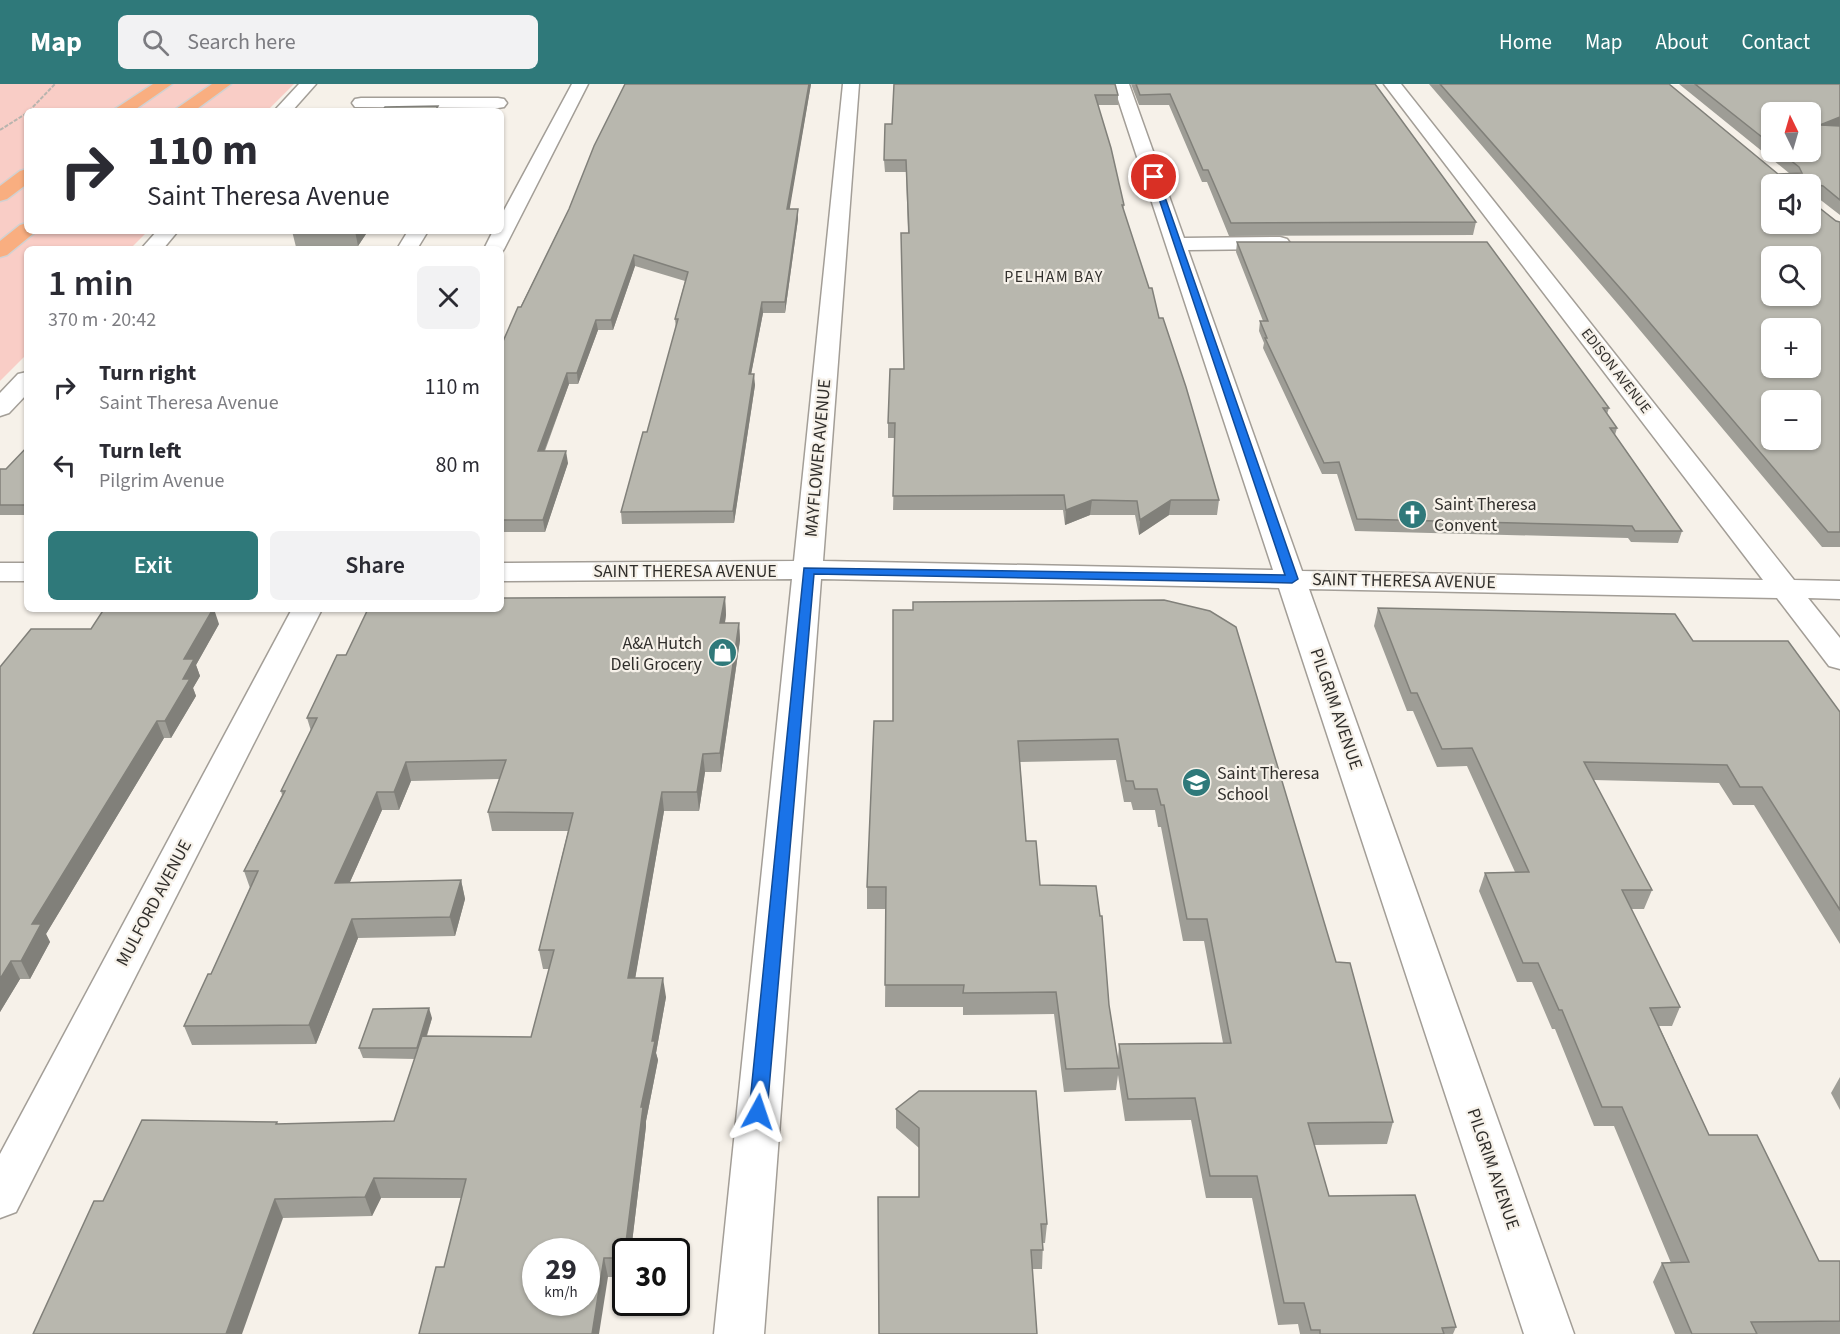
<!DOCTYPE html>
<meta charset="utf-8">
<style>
:root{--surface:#fff;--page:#f2f2f3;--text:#2b2b33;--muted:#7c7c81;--accent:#2f797a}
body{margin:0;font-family:"Source Sans 3",sans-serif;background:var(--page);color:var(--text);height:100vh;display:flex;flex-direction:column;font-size:22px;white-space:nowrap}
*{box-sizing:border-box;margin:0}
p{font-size:20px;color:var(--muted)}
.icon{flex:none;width:33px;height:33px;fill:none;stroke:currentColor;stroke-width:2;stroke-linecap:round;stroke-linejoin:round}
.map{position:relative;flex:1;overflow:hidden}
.sheet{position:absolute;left:24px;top:162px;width:480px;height:366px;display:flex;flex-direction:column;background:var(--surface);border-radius:9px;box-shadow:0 2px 4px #0004}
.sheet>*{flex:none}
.hud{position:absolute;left:24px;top:24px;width:480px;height:126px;border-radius:9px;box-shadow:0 2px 4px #0004;background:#fff;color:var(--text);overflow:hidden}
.needle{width:39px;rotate:355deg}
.buttons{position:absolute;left:1761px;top:18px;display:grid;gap:12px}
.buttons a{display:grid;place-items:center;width:60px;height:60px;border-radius:9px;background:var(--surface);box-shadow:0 2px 4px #0004;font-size:30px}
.speed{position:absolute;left:522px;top:1154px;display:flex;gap:12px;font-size:30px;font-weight:700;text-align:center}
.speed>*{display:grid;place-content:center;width:78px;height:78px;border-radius:50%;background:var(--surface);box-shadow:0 2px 4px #0004;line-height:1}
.speed small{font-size:15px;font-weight:400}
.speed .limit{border:3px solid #111;border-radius:9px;background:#fff;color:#111}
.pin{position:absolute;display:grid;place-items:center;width:51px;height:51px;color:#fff;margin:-26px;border:3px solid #fff;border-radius:50%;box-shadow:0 2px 6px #0007}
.me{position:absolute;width:66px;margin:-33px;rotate:5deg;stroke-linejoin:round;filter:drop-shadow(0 0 4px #0008)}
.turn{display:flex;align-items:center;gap:21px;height:126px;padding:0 24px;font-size:27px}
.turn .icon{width:78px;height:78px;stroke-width:2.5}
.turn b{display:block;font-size:42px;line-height:51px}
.round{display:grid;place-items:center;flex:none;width:63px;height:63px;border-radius:9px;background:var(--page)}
.overview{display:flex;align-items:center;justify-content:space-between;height:102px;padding:0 24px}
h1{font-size:36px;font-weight:600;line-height:45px}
.button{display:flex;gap:12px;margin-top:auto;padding:12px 24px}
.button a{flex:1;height:69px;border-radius:9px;background:var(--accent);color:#fff;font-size:24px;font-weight:600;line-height:69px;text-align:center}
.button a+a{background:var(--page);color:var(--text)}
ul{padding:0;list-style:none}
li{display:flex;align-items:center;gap:18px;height:78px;padding:0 24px}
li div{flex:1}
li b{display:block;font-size:22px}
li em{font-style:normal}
header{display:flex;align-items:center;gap:36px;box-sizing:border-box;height:84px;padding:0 30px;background:var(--accent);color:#fff}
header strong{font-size:28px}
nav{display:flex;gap:33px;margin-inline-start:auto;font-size:21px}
.search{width:420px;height:54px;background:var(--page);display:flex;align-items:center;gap:15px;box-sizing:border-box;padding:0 21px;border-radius:9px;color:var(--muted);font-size:22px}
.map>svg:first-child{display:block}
.green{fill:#f9cdc6}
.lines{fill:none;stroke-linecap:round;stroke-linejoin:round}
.minor-casing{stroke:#a39e97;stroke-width:3}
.highway-casing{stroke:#d2d1d1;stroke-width:3}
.path{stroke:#b8b4ae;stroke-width:2;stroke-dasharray:4 1.5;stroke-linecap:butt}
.minor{fill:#fff;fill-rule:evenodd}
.highway{fill:#f9ae80;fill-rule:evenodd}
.wall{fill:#9e9d96;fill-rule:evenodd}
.shaded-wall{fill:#81807a}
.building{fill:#b8b7ae;stroke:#81807a;stroke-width:1.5;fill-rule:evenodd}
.route{fill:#1a73e8;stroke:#114b97;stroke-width:1.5}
.labels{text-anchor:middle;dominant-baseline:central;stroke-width:4.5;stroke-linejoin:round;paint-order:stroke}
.far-street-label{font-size:15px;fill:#312f2c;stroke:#f6f1e9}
.far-neighbourhood-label{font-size:16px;letter-spacing:1.5px;fill:#312f2c;stroke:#f6f1e9}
.street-label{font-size:18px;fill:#312f2c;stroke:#f6f1e9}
.poi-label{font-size:18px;fill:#312f2c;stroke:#f6f1e9;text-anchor:start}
</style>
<header>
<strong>Map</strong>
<div class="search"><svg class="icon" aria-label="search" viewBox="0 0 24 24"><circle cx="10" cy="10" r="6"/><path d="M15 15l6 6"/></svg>Search here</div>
<nav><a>Home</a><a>Map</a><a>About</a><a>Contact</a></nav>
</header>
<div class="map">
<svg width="1840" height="1250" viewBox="0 0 1840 1250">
<rect width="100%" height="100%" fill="#f6f1e9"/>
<path class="green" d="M 0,0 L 294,0 L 267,27 L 27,27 L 27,147 L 148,147 L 130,165 L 27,165 L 27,270 L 0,297 Z"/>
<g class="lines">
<defs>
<g id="minor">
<path d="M 299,0 L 316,0 L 292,27 L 274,27 Z"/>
<path d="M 572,0 L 588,0 L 504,165 L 501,170 L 501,165 L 484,165 L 493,147 L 501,147 L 501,132 Z"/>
<path d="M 843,0 L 859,0 L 823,477 L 1273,486 L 1113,0 L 1129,0 L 1184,154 L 1280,153 L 1287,155 L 1290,159 L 1287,163 L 1280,165 L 1188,166 L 1302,487 L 1763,496 L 1384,0 L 1401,0 L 1794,496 L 1840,497 L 1840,515 L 1808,514 L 1840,554 L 1840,585 L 1829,582 L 1777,514 L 1309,505 L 1574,1250 L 1524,1250 L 1279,504 L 821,495 L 764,1250 L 714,1250 L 792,495 L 501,497 L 501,479 L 794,477 Z"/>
<path d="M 361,14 L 498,14 L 504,15 L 507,19 L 504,23 L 498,24 L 355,23 L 352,19 L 355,15 Z"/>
<path d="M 157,147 L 178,147 L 163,165 L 141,165 Z"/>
<path d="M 408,147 L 428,147 L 417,165 L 397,165 Z"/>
<path d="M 27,288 L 27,310 L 9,329 L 0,332 L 0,309 L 18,290 Z"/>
<rect x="0" y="479" width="27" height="18"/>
<path d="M 292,525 L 322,525 L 16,1128 L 0,1134 L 0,1070 Z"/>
</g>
<g id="highway">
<path d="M 153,0 L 172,0 L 133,27 L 112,27 Z"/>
<path d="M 212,0 L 231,0 L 194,27 L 173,27 Z"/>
<path d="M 27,85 L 27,100 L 7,115 L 0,117 L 0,102 L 20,87 Z"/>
<path d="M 27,139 L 27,147 L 36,147 L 34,149 L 7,171 L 0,173 L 0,157 L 20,141 Z"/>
</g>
</defs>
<use href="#minor" class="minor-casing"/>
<use href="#highway" class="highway-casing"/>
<g class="path">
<path d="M 29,27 L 55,0"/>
<path d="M 0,46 L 27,29"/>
</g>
<use href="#minor" class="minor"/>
<use href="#highway" class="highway"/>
</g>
<g class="wall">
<path d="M 625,0 L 811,0 L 789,125 L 798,135 L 785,229 L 763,229 L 751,290 L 755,301 L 734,439 L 622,440 L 621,428 L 647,348 L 676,245 L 675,235 L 685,197 L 635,182 L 613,246 L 598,246 L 578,300 L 569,300 L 545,367 L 568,379 L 545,448 L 501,448 L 501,262 L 569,125 Z"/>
<path d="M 894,0 L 1118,11 L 1118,21 L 1098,21 L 1124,121 L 1123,126 L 1219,416 L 1217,431 L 1169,431 L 1139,451 L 1135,431 L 1090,431 L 1065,441 L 1063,426 L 893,426 L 895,354 L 888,354 L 888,339 L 904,285 L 908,149 L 906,88 L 885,88 L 884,76 L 892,40 Z"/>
<path d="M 1131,0 L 1375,0 L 1476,138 L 1473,151 L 1229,152 L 1207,98 L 1202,98 L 1169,21 L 1139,21 Z"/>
<path d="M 1429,0 L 1669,0 L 1778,90 L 1789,89 L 1679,0 L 1840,0 L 1840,131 L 1818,114 L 1812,113 L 1812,118 L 1836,137 L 1840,138 L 1840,463 L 1822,463 L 1623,226 ZM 1772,28 L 1810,68 L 1772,68 Z"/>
<path d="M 292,147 L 368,147 L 358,162 L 296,163 Z"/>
<path d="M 1237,158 L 1609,324 L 1607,330 L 1617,344 L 1615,351 L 1682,447 L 1678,459 L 1631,458 L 1628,454 L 1355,447 L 1337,390 L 1322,390 L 1263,264 L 1264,259 L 1259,247 L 1260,237 L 1263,237 L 1236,168 Z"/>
<path d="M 27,363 L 27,431 L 0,431 L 0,385 L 6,385 Z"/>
<path d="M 725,513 L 726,531 L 725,539 L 739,539 L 740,556 L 721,688 L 705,688 L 699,727 L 664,727 L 635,894 L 666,913 L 656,969 L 658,976 L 646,1037 L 646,1042 L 631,1167 L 626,1167 L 626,1193 L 608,1193 L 444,1183 L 461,1114 L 381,1114 L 372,1132 L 283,1134 L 103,1117 L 277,1038 L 278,1040 L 394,1037 L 415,975 L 363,974 L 359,964 L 432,934 L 427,952 L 531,953 L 549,885 L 543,885 L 539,866 L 568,747 L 492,747 L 488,728 L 500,695 L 411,697 L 399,726 L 382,726 L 350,798 L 461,796 L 465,815 L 455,852 L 358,854 L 316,960 L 192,961 L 184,942 L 211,890 L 250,804 L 244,787 L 282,711 L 281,707 L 311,647 L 307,634 L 346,571 Z"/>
<path d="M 1164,516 L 1336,878 L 1393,1038 L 1387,1060 L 1314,1061 L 1329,1112 L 1456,1243 L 1453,1250 L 1300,1250 L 1298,1240 L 1278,1241 L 1252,1114 L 1206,1114 L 1191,1036 L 1125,1037 L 1118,991 L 1116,1006 L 1064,1008 L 1054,930 L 963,931 L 963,923 L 885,923 L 886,825 L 867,825 L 867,803 L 893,637 L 913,526 ZM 1116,676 L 1124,718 L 1131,718 L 1133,726 L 1155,726 L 1158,743 L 1161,743 L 1183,857 L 1204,857 L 1223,959 L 1119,960 L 1118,976 L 1109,921 L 1040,801 L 1026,757 L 1020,678 Z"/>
<path d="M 1378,524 L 1693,557 L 1840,628 L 1840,860 L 1754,721 L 1733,721 L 1719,699 L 1593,696 L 1652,806 L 1644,825 L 1631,825 L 1680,923 L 1672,942 L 1659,942 L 1709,1051 L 1819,1177 L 1840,1177 L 1840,1250 L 1675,1250 L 1653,1198 L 1662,1179 L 1671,1179 L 1614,1042 L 1594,1042 L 1555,945 L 1552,945 L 1532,898 L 1517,898 L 1479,807 L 1485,789 L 1515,788 L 1467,682 L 1437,683 L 1413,627 L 1407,627 L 1374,542 Z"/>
<path d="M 219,540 L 196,581 L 200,592 L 193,604 L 196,612 L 171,654 L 164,654 L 46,850 L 50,858 L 30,895 L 20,895 L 0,928 L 0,583 L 91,545 Z"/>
<path d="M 1840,993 L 1840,1026 L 1831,1009 Z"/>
<path d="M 896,1025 L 1047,1140 L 1045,1159 L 1043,1159 L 1042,1185 L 1032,1185 L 919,1113 L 919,1064 L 896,1044 Z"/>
</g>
<g class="shaded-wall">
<path d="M 809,0 L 811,0 L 788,135 L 787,125 Z"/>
<path d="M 1840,33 L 1840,42 L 1820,41 Z"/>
<path d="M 798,125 L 798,135 L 785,229 L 785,218 Z"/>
<path d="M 355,147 L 368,147 L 358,162 Z"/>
<path d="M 634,171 L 635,182 L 613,246 L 611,236 Z"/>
<path d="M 762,218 L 763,229 L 749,301 L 749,290 Z"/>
<path d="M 596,236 L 598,246 L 578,300 L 577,289 Z"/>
<path d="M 567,289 L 569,300 L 540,378 L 538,367 Z"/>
<path d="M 754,290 L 755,301 L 734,439 L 733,427 Z"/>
<path d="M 566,367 L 568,379 L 545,448 L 543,436 Z"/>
<path d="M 1092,416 L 1090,431 L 1065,441 L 1066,426 Z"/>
<path d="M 1171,416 L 1169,431 L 1139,451 L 1140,436 Z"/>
<path d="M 725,513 L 726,531 L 722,556 L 720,539 Z"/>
<path d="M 213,525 L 214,525 L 219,540 L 196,581 L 200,592 L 193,604 L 196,612 L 171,654 L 165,637 L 183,595 L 184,575 Z"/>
<path d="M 739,539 L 740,556 L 721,688 L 720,669 Z"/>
<path d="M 157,637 L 164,654 L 46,850 L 50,858 L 30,895 L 21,877 L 32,840 Z"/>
<path d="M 703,670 L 705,688 L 699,727 L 697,708 Z"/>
<path d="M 406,678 L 411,697 L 399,726 L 394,708 Z"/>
<path d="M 377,708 L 382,726 L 341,818 L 335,799 Z"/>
<path d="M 662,708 L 664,727 L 632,913 L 628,894 Z"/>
<path d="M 461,796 L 465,815 L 455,852 L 450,833 Z"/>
<path d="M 352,835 L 358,854 L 316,960 L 309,941 Z"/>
<path d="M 11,877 L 20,895 L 0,928 L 0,895 Z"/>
<path d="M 663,894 L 666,913 L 656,969 L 658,976 L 646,1037 L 646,1042 L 631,1167 L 626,1167 L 626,1179 L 624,1174 L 641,1023 Z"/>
<path d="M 429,924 L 432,934 L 419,975 L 417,964 Z"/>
<path d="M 374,1094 L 381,1114 L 372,1132 L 365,1113 Z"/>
<path d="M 275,1115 L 283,1134 L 242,1250 L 226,1250 Z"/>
<path d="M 604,1174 L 608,1193 L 599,1250 L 592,1250 Z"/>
</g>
<g class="building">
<path d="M 625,0 L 809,0 L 787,125 L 798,125 L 785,218 L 762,218 L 749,290 L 754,290 L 733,427 L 621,428 L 643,348 L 647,348 L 678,235 L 675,235 L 688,188 L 634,171 L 611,236 L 596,236 L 577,289 L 567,289 L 538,367 L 566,367 L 543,436 L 501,436 L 501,262 L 518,223 L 521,223 L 569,125 L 594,62 Z"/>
<path d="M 894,0 L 1115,0 L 1118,11 L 1095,11 L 1111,64 L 1124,121 L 1122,121 L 1149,204 L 1152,204 L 1159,234 L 1163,234 L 1186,303 L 1219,416 L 1171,416 L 1140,436 L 1137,417 L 1092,416 L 1066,426 L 1064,411 L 893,412 L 895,339 L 888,339 L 890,285 L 904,285 L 901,149 L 909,149 L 906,76 L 884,76 L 885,40 L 892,40 Z"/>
<path d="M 1136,0 L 1375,0 L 1476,138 L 1231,139 L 1208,86 L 1203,86 L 1170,10 L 1140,11 Z"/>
<path d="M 1440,0 L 1669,0 L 1778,90 L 1802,89 L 1799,83 L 1780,68 L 1810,68 L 1810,28 L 1772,28 L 1772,61 L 1695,0 L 1840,0 L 1840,33 L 1820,41 L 1840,42 L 1840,116 L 1823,102 L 1813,100 L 1812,118 L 1836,137 L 1840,138 L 1840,448 L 1828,448 L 1627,212 ZM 1772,100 L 1810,100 L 1810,140 L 1772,140 ZM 1772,172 L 1810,172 L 1810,212 L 1772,212 ZM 1772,244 L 1810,244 L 1810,284 L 1772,284 ZM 1772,316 L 1810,316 L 1810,356 L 1772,356 Z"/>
<path d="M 438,22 L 435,27 L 382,27 L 385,23 Z"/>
<path d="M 1237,158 L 1487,158 L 1609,324 L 1603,324 L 1617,344 L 1610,344 L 1682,447 L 1635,447 L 1632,442 L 1357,435 L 1339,378 L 1324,379 L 1265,254 L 1267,254 L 1260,237 L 1268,237 Z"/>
<path d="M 27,363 L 27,421 L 0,421 L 0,385 L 6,385 Z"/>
<path d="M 725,513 L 720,539 L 739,539 L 720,669 L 703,670 L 697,708 L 662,708 L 628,894 L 663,894 L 652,957 L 655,957 L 641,1023 L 643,1023 L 624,1174 L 604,1174 L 592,1250 L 419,1250 L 436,1183 L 444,1183 L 466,1095 L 374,1094 L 365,1113 L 275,1115 L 226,1250 L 33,1250 L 94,1117 L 103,1117 L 142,1036 L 277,1038 L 276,1040 L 394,1037 L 422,952 L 531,953 L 554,866 L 539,866 L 573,729 L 488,728 L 506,676 L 406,678 L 394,708 L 377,708 L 335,799 L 461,796 L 450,833 L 352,835 L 309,941 L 184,942 L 208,890 L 211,890 L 258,787 L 244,787 L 285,707 L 281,707 L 317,634 L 307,634 L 337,571 L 346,571 L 368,525 L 501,525 L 501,514 ZM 536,1167 L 586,1167 L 586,1218 L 536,1218 Z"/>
<path d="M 1164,516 L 1210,527 L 1236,543 L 1336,878 L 1350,879 L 1393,1038 L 1308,1039 L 1329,1112 L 1415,1111 L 1456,1243 L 1442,1244 L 1444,1250 L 1320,1250 L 1320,1246 L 1311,1246 L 1304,1219 L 1284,1219 L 1257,1092 L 1210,1092 L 1195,1014 L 1128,1015 L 1119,960 L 1231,959 L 1207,835 L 1187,835 L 1164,721 L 1161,721 L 1157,705 L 1135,705 L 1133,697 L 1126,697 L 1118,655 L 1018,657 L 1026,757 L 1036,757 L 1040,801 L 1096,802 L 1100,832 L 1102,832 L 1109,921 L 1119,984 L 1066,985 L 1056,908 L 963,909 L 964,901 L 885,901 L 886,803 L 867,803 L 874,637 L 893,637 L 893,526 L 913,526 L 913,518 Z"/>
<path d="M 1378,524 L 1675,530 L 1693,557 L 1788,557 L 1840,628 L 1840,826 L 1762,703 L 1740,703 L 1727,681 L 1584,678 L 1652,806 L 1622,806 L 1680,923 L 1650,924 L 1709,1051 L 1757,1051 L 1819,1177 L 1840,1177 L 1840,1237 L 1751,1238 L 1757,1250 L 1692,1250 L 1662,1179 L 1689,1178 L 1622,1023 L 1602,1023 L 1562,926 L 1559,926 L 1538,879 L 1523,879 L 1485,789 L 1529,788 L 1472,664 L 1442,665 L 1417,609 L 1411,609 Z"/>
<path d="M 104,525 L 213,525 L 184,575 L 194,575 L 183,595 L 190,595 L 165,637 L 157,637 L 32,840 L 41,840 L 21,877 L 11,877 L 0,895 L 0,583 L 31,545 L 91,545 Z"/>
<path d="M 429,924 L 417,964 L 359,964 L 373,925 Z"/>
<path d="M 919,1007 L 1036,1007 L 1047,1140 L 1041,1140 L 1043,1166 L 1031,1166 L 1037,1250 L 879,1250 L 878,1113 L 919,1113 L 919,1044 L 896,1025 Z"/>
</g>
<path class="route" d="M 1151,91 L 1158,93 L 1298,495 L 1292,499 L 814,490 L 767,1028 L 764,1033 L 758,1035 L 752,1033 L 749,1028 L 804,484 L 1285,491 Z"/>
<defs>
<symbol id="church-disc" viewBox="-11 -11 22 22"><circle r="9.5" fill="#2f797a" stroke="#f6f1e9"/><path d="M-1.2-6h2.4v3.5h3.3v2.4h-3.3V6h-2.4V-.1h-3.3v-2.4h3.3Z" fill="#fff"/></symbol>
<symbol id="shop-disc" viewBox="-11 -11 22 22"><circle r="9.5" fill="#2f797a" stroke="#f6f1e9"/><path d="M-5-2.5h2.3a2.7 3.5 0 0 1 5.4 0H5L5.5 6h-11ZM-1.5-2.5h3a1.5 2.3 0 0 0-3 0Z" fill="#fff"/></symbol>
<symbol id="school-disc" viewBox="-11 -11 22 22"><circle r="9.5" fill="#2f797a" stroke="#f6f1e9"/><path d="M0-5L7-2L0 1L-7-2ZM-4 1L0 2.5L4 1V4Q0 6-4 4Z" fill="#fff"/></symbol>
</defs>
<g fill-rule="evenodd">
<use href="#church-disc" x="1396" y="414" width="33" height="33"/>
<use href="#shop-disc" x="706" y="552" width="33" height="33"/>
<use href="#school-disc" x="1180" y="682" width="33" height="33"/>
</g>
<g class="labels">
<g class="far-street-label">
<text transform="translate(1616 287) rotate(52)">EDISON AVENUE</text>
</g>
<g class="far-neighbourhood-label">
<text x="1054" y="193">PELHAM BAY</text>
</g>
<g class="street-label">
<text transform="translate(818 374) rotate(-85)">MAYFLOWER AVENUE</text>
<text x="685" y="487">SAINT THERESA AVENUE</text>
<text transform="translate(1404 497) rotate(1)">SAINT THERESA AVENUE</text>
<text transform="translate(1336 625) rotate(71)">PILGRIM AVENUE</text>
<text transform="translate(154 819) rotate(-62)">MULFORD AVENUE</text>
<text transform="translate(1493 1085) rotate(71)">PILGRIM AVENUE</text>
</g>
<g class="poi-label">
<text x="1434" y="420">Saint Theresa<tspan x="1434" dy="21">Convent</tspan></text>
<text x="702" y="559" text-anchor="end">A&amp;A Hutch<tspan x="702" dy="21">Deli Grocery</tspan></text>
<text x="1217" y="689">Saint Theresa<tspan x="1217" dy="21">School</tspan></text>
</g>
</g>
</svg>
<div class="buttons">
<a><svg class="needle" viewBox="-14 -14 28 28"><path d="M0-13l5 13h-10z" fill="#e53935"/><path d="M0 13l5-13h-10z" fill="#7c7c81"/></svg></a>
<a><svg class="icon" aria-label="sound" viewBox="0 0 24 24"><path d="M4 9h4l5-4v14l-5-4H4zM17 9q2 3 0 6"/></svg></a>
<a><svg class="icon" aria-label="search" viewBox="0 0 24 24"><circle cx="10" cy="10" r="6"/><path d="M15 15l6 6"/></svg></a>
<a>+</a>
<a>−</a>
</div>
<div class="speed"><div>29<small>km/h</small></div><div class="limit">30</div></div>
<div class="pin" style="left:1154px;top:93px;background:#d93025"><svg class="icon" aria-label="arrive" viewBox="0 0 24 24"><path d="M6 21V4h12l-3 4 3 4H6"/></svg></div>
<svg class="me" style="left:758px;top:1028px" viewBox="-20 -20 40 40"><path d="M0-17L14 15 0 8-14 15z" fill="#1a73e8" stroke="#fff" stroke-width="4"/></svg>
<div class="hud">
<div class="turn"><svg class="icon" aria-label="right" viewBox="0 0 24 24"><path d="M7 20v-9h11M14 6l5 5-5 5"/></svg><div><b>110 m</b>Saint Theresa Avenue</div></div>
</div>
<section class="sheet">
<div class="overview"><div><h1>1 min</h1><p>370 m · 20:42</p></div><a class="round"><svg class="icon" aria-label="close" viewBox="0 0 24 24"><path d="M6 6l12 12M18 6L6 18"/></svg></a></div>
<ul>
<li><svg class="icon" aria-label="right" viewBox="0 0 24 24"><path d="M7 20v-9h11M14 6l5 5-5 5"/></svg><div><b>Turn right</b><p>Saint Theresa Avenue</p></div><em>110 m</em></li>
<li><svg class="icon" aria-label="left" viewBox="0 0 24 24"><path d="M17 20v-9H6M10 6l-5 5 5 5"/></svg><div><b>Turn left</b><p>Pilgrim Avenue</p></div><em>80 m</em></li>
</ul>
<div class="button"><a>Exit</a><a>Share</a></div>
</section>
</div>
